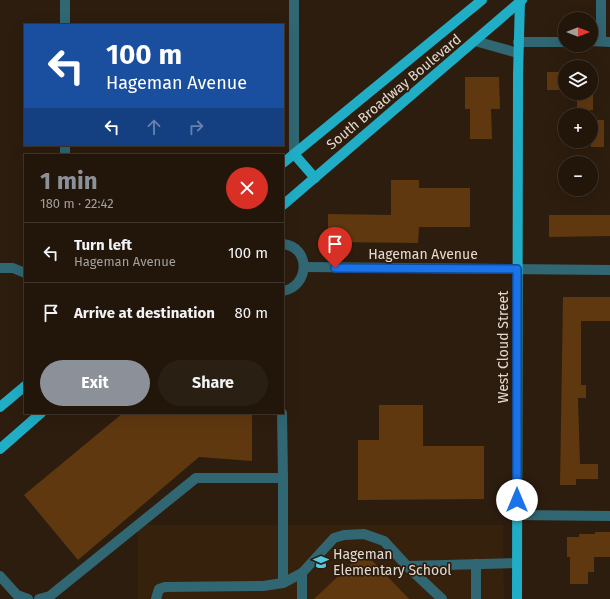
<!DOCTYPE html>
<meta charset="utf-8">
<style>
:root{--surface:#22160a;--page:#2a1f13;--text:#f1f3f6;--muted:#a29f9c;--line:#3f352b;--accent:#8c9099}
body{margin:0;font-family:"Fira Sans",sans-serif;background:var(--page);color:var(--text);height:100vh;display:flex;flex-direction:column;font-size:15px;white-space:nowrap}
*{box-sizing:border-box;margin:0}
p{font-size:13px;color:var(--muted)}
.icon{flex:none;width:22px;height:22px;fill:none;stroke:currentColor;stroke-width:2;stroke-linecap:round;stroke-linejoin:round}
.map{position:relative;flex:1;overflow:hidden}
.drawer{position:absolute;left:24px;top:154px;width:260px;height:260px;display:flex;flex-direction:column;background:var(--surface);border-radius:0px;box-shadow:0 4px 16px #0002,0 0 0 1px var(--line)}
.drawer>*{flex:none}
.hud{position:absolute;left:24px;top:24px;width:260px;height:122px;border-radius:0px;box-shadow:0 4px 16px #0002,0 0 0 1px var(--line);background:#1a4fa0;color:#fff;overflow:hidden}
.needle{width:26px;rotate:90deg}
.fabs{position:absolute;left:558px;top:12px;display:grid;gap:8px}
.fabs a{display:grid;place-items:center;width:40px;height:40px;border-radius:50%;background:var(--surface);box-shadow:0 4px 16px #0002,0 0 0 1px var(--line);font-size:20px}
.pin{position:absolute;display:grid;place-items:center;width:34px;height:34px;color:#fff;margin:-41px -17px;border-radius:50% 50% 50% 0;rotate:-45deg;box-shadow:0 0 4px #0007}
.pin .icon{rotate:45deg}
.me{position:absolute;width:44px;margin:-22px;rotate:0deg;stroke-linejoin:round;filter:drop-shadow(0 0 3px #0008)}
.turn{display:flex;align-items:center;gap:14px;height:84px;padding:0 16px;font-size:18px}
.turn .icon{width:52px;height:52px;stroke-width:2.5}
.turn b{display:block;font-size:28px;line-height:34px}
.lanes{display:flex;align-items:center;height:38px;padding:0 16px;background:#0003;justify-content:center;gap:20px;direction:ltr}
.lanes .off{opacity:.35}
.round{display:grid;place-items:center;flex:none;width:42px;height:42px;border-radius:21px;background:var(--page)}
.overview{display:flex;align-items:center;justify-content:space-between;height:68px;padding:0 16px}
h1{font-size:24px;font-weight:700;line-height:30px;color:var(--accent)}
.button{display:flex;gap:8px;margin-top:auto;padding:8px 16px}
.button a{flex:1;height:46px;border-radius:24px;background:var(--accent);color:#fff;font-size:16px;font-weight:700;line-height:46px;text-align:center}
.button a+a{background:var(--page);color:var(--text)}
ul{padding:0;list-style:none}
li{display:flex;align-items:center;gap:12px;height:60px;padding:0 16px;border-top:1px solid var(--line)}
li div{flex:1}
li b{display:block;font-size:15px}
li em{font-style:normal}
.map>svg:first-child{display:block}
.built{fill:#36210d}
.building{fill:#5f3810}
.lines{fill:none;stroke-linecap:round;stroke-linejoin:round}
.minor{stroke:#306773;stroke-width:10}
.major{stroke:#20aec6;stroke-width:10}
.route-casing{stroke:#114b97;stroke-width:10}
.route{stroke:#1a73e8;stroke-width:7}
.labels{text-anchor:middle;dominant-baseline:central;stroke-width:3.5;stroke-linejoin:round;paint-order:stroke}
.street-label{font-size:14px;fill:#e5dad1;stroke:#2d1d0e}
.poi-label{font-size:14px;fill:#e5dad1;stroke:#2d1d0e;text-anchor:start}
</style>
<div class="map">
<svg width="610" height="599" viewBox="0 0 610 599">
<rect width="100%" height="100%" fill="#2d1d0e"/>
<path class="built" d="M 138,525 L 503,525 L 504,599 L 138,599 Z"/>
<g class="building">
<rect x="547" y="72" width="18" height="18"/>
<path d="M 465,77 L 499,77 L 500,109 L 491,109 L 492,139 L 470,139 L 470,109 L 465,109 Z"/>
<rect x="577" y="93" width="16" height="17"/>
<rect x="591" y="120" width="13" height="27"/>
<path d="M 391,180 L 419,180 L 419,188 L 470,188 L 470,227 L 419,227 L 418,243 L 328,242 L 328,214 L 391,215 Z"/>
<path d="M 549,215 L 610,215 L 610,236 L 549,237 Z"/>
<path d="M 563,297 L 610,297 L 610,321 L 581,321 L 581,385 L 586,385 L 586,398 L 578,398 L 580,464 L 598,464 L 598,479 L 576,479 L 576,485 L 560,485 Z"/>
<path d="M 379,405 L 423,405 L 423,446 L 484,446 L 484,499 L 358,500 L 358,440 L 379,440 Z"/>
<path d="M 123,413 L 252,413 L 252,461 L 199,457 L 78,560 L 24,495 Z"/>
<path d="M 595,532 L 610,532 L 610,557 L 594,557 L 594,572 L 588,572 L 588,584 L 570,584 L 570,557 L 567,557 L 567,537 L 579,537 L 579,534 L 595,534 Z"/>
<path d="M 364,552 L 409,599 L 314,599 Z"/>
</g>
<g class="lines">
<g class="minor">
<path d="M 601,0 L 601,41"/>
<path d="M 65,25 L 65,0"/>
<path d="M 475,41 L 518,53"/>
<path d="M 591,41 L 610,42"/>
<path d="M 518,42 L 565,42"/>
<path d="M 294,154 L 294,0"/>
<path d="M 65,155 L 65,145"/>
<path d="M 283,244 C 311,247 310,286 283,291"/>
<path d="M 305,267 L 610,270"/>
<path d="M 0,268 L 13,268 L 25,273"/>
<path d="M 283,478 L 283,583"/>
<path d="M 517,515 L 610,516"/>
<path d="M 476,564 L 476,599"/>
<path d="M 302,573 L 302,599"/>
<path d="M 0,576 L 17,595 L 28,599"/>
<path d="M 39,599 L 50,596 L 196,478 L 283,478 L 282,413"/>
<path d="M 156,599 L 159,589 L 165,587 L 263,586 L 283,583 L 302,573 L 334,538 L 344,535 L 364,534 L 384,541 L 407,566"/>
<path d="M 442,599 L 407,566 L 517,563"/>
</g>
<g class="major">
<path d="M 294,154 L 315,178"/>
<path d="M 283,163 L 482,0"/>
<path d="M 283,205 L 522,0"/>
<path d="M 0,407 L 25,386"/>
<path d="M 0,449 L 41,413"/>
<path d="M 517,599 L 518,75 L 520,0"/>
</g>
</g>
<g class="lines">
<defs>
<path id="route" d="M 335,268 L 517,269 L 517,500"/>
</defs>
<use href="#route" class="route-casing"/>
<use href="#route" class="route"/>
</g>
<defs>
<symbol id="school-bare" viewBox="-9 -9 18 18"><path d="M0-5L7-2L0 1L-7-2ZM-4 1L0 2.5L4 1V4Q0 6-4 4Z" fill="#56c9e0" stroke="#2d1d0e" stroke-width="2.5" paint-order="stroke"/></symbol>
</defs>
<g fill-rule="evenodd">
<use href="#school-bare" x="310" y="551" width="22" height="22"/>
</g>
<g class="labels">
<g class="street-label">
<text transform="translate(394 92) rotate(-40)">South Broadway Boulevard</text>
<text x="423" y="254">Hageman Avenue</text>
<text transform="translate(503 347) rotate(-90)">West Cloud Street</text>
</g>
<g class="poi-label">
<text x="333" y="554">Hageman<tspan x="333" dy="16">Elementary School</tspan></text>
</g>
</g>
</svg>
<div class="fabs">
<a><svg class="needle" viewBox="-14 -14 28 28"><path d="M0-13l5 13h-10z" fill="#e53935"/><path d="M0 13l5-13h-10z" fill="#a29f9c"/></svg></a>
<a><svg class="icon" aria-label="layers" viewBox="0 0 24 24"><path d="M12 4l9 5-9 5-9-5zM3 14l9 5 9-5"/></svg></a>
<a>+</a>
<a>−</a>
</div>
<div class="pin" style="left:335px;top:268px;background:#d93025"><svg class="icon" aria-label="arrive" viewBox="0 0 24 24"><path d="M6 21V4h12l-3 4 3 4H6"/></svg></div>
<svg class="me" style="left:517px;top:500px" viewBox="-20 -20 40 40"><circle r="19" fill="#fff"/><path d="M0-13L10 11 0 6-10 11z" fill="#1a73e8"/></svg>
<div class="hud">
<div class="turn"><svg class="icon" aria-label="left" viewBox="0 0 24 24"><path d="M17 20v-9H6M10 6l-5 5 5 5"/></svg><div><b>100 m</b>Hageman Avenue</div></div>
<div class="lanes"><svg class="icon" aria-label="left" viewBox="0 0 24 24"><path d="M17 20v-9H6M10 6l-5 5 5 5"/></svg><svg class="icon off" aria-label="ahead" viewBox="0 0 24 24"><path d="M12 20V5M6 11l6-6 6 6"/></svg><svg class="icon off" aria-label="right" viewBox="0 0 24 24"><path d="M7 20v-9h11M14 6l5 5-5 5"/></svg></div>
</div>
<section class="drawer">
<div class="overview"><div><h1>1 min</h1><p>180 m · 22:42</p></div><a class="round" style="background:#d93025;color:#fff"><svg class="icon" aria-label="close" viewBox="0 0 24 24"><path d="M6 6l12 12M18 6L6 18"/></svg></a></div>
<ul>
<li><svg class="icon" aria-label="left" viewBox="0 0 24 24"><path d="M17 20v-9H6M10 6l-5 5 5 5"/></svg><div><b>Turn left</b><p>Hageman Avenue</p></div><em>100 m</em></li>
<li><svg class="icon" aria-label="arrive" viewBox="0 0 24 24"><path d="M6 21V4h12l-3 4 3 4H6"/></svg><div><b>Arrive at destination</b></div><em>80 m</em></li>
</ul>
<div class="button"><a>Exit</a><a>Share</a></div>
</section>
</div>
